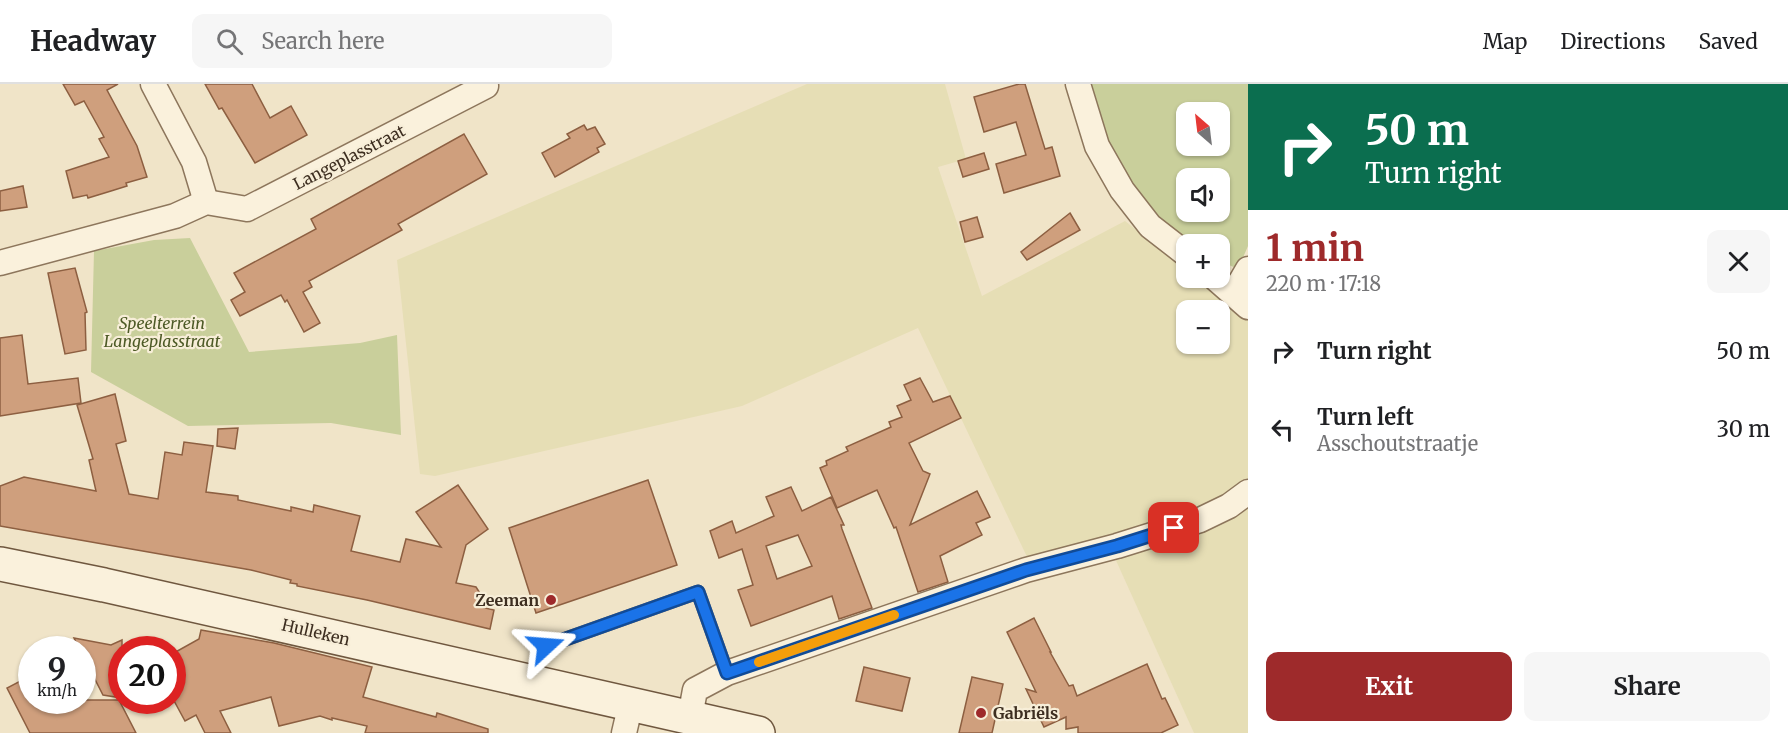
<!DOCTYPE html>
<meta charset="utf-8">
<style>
:root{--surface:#fff;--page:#f6f6f6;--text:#202124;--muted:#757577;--line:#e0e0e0;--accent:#9e2a2b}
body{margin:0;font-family:Merriweather,serif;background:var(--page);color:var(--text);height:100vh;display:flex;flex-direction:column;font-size:22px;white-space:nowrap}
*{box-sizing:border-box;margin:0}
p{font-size:20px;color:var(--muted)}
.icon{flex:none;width:33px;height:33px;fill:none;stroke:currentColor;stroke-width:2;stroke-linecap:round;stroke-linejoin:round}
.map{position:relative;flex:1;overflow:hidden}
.details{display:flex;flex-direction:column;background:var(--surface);width:540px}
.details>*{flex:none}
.hud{background:#0b6e4f;color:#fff;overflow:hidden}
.needle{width:39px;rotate:332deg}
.fabs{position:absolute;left:1176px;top:18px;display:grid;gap:12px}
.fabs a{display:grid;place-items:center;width:54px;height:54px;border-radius:12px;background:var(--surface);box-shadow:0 2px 4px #0004;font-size:30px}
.speed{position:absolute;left:18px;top:552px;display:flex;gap:12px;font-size:30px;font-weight:700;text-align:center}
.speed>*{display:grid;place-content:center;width:78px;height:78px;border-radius:50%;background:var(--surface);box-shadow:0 2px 4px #0004;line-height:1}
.speed small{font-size:15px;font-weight:400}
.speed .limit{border:9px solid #d22;background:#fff;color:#111}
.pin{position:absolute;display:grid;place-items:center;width:51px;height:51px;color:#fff;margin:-26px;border-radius:12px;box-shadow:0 3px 9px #0006}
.me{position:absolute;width:66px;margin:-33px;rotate:71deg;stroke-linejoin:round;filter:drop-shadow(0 0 4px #0008)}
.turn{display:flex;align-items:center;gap:21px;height:126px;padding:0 18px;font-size:27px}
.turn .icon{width:78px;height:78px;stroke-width:2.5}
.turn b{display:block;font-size:42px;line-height:51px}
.round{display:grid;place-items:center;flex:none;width:63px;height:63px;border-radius:12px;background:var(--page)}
.overview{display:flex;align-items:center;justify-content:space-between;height:102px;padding:0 18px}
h1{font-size:36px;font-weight:700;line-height:45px;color:var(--accent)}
.primary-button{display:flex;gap:12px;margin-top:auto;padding:12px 18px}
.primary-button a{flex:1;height:69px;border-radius:12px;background:var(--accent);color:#fff;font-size:24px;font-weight:700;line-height:69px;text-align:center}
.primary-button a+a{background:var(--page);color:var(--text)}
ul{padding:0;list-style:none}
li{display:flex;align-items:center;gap:18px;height:78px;padding:0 18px}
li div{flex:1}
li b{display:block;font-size:22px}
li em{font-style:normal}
header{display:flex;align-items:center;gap:36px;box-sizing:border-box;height:84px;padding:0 30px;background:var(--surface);border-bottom:2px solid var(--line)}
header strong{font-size:28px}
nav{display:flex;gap:33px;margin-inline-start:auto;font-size:21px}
.search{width:420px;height:54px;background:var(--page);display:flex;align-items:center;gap:15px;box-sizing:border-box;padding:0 21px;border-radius:12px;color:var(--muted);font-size:22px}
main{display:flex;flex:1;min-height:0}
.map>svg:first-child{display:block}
.farmland{fill:#e6deb5;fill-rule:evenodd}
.green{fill:#c9cf9b;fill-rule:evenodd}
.building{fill:#cf9f7d;stroke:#8d5f41;stroke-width:1.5;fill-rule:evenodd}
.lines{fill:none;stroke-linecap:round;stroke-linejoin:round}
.service-casing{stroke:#8d765c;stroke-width:15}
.minor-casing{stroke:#8d765c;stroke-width:27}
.secondary-casing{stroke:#6f573f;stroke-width:36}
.service{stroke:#faf1dc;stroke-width:12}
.minor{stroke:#faf1dc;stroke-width:24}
.secondary{stroke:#faf1dc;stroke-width:33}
.route-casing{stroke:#114b97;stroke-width:15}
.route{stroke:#1a73e8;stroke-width:10}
.slow{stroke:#f59e0b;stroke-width:10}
.poi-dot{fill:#9e2a2b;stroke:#f7eed8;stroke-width:2}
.labels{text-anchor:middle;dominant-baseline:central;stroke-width:4.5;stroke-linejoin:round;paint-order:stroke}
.street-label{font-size:16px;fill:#3d2e20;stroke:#f7eed8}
.park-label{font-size:16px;font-style:italic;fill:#4d5a26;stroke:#f7eed8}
.poi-label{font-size:16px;font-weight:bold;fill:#3d2e20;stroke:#f7eed8;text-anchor:end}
</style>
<header>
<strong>Headway</strong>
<div class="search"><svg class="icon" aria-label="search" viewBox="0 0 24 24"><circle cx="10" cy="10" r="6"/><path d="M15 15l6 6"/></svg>Search here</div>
<nav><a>Map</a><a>Directions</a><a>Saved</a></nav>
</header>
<main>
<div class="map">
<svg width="1248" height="649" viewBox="0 0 1248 649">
<rect width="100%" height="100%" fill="#f0e4c8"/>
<g class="farmland">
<path d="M 807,0 L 945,0 L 966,75 L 938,83 L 982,212 L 1125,137 L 1186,185 L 1186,194 L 1198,194 L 1232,220 L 1248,235 L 1248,398 L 1209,422 L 1029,477 L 918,244 L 742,322 L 435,392 L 420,390 L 397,176 ZM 1186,226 L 1220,226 L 1220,260 L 1186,260 Z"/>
<path d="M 1248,421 L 1248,649 L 1194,649 L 1114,472 Z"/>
</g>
<g class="green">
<path d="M 1084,0 L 1248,0 L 1248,162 L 1238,185 L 1220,177 L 1220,160 L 1192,160 L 1149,125 L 1107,63 ZM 1186,28 L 1220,28 L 1220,62 L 1186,62 ZM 1186,94 L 1220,94 L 1220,128 L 1186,128 Z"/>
<path d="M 190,154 L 249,268 L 360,259 L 397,251 L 401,351 L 331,339 L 188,342 L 91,288 L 94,167 L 154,156 Z"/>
</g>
<g class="building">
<path d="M 63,0 L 118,0 L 107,6 L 137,62 L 147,93 L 126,99 L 127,102 L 111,107 L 88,114 L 87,111 L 73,114 L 66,87 L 109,73 L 99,55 L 104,53 L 84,17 L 75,21 Z"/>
<path d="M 205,0 L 252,0 L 270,34 L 291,22 L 307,51 L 255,79 L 222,24 L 219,25 Z"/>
<path d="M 1019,0 L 1025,0 L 1045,65 L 1052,63 L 1060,92 L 1004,109 L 996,80 L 1026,71 L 1016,38 L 984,48 L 974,13 Z"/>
<path d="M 584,41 L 587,46 L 595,43 L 605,60 L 597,64 L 599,68 L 555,93 L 542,69 L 570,54 L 567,50 Z"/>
<path d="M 464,50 L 487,90 L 398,140 L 402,146 L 309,197 L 312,203 L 303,208 L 320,239 L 304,248 L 287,216 L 285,218 L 281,211 L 240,232 L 231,216 L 245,208 L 234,189 L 316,145 L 311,135 Z"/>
<path d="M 984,69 L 989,85 L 963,93 L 958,77 Z"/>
<path d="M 23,102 L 27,123 L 0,127 L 0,107 Z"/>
<path d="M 1070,129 L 1080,146 L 1027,176 L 1021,168 Z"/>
<path d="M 977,133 L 983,153 L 965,158 L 960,138 Z"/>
<path d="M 75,184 L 87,228 L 85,229 L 86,266 L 65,270 L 48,189 Z"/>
<path d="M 22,251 L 28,300 L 78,294 L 81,319 L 0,332 L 0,254 Z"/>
<path d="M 920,294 L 933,318 L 950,312 L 961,334 L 909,359 L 923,387 L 930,390 L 910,441 L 977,407 L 990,433 L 976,439 L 982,451 L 940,472 L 948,498 L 918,508 L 896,443 L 894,444 L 877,406 L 837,424 L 820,384 L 827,381 L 826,377 L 848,367 L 846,363 L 891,343 L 889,338 L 902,333 L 897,322 L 911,316 L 904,301 Z"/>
<path d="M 115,310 L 126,357 L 116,360 L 129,410 L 158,415 L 165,368 L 182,371 L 184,358 L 213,362 L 206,408 L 238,412 L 238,416 L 291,427 L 291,423 L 313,428 L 314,421 L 360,432 L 351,467 L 400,478 L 406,455 L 441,463 L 416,428 L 458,401 L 488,445 L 466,461 L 456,499 L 476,503 L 483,514 L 481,523 L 494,526 L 490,545 L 367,516 L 297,502 L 297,500 L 290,499 L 291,496 L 251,486 L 0,442 L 0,402 L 24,393 L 96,407 L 89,376 L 93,375 L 77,321 Z"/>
<path d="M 238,344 L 235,365 L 217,362 L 218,345 Z"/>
<path d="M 648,396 L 677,481 L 536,529 L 509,444 Z"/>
<path d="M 791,403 L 802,427 L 831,413 L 844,441 L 841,441 L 842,445 L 872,524 L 839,535 L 832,512 L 751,542 L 738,506 L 753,501 L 742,465 L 719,474 L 710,447 L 732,437 L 736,449 L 774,432 L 766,413 ZM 798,451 L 812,482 L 777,495 L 766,462 Z"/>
<path d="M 1034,534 L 1051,568 L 1050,568 L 1069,602 L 1073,601 L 1077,612 L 1147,580 L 1162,615 L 1165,614 L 1178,641 L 1161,649 L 1078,649 L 1078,643 L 1066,645 L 1066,633 L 1044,643 L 1026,605 L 1036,608 L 1007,548 Z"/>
<path d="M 201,546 L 274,559 L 372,583 L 363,613 L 436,633 L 437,629 L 488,645 L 488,649 L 365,649 L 367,642 L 332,634 L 332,636 L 320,632 L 279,642 L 271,613 L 220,627 L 231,649 L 205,649 L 196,631 L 185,637 L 172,613 L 172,570 L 199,555 Z"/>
<path d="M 74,554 L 111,561 L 122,556 L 122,614 L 103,611 L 82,570 L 82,566 L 80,566 Z"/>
<path d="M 864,583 L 910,594 L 902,627 L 856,617 Z"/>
<path d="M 32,591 L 32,616 L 119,616 L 136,649 L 30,649 L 7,604 Z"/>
<path d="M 972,593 L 1003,600 L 992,649 L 959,649 Z"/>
</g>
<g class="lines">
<defs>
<path id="service" d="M 546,562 L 698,508 L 727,589"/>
<g id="minor">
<path d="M 153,0 L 194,78 L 206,118"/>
<path d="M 1078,0 L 1097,62 L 1122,106 L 1150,142 L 1186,170"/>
<path d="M 0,179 L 175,132 L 206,118 L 247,125 L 486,2 L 485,0"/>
<path d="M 1215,194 L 1248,223"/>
<path d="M 1234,209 L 1248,185"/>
<path d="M 690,633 L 695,606 L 727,589 L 1026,486 L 1117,462 L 1200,436 L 1229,422 L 1248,408"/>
<path d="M 624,649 L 631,619"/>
</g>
<path id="secondary" d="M 0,480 L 104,501 L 758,649"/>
</defs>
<use href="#service" class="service-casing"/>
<use href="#minor" class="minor-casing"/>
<use href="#secondary" class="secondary-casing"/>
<use href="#service" class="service"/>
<use href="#minor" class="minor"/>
<use href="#secondary" class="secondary"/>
</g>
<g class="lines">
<defs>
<path id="route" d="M 546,562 L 698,508 L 727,589 L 1026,486 L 1117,462 L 1174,444"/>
</defs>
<use href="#route" class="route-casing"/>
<use href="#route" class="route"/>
<path class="slow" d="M 759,578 L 894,531"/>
</g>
<g class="poi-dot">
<circle cx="551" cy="516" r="6"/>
<circle cx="981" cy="629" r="6"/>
</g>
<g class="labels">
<g class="street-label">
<text transform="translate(349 73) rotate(-27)">Langeplasstraat</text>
<text transform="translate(316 548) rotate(13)">Hulleken</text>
</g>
<g class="park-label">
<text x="162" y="239">Speelterrein<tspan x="162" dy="18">Langeplasstraat</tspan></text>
</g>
<g class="poi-label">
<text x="539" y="516">Zeeman</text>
<text x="993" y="629" text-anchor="start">Gabriëls</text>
</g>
</g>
</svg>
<div class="fabs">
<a><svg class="needle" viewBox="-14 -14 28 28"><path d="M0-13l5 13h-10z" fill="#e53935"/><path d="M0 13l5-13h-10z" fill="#757577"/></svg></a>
<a><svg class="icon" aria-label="sound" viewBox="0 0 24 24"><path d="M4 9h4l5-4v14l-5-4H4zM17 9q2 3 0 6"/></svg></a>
<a>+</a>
<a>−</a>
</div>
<div class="speed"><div>9<small>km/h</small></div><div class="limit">20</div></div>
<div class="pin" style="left:1174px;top:444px;background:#d93025"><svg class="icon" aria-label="arrive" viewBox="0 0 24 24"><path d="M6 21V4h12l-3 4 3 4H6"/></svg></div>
<svg class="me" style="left:546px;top:562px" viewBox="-20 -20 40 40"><path d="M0-17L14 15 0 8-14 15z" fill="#1a73e8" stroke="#fff" stroke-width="4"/></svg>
</div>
<section class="details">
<div class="hud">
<div class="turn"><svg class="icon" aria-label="right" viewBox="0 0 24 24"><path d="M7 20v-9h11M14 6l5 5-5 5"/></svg><div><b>50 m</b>Turn right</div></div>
</div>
<div class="overview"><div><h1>1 min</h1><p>220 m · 17:18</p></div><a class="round"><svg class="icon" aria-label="close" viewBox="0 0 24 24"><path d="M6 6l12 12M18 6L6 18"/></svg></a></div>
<ul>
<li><svg class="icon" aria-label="right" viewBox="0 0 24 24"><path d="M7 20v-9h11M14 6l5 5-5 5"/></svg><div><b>Turn right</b></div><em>50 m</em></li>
<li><svg class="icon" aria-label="left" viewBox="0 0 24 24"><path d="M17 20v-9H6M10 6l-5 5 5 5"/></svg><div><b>Turn left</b><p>Asschoutstraatje</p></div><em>30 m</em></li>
</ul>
<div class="primary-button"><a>Exit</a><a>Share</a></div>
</section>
</main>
